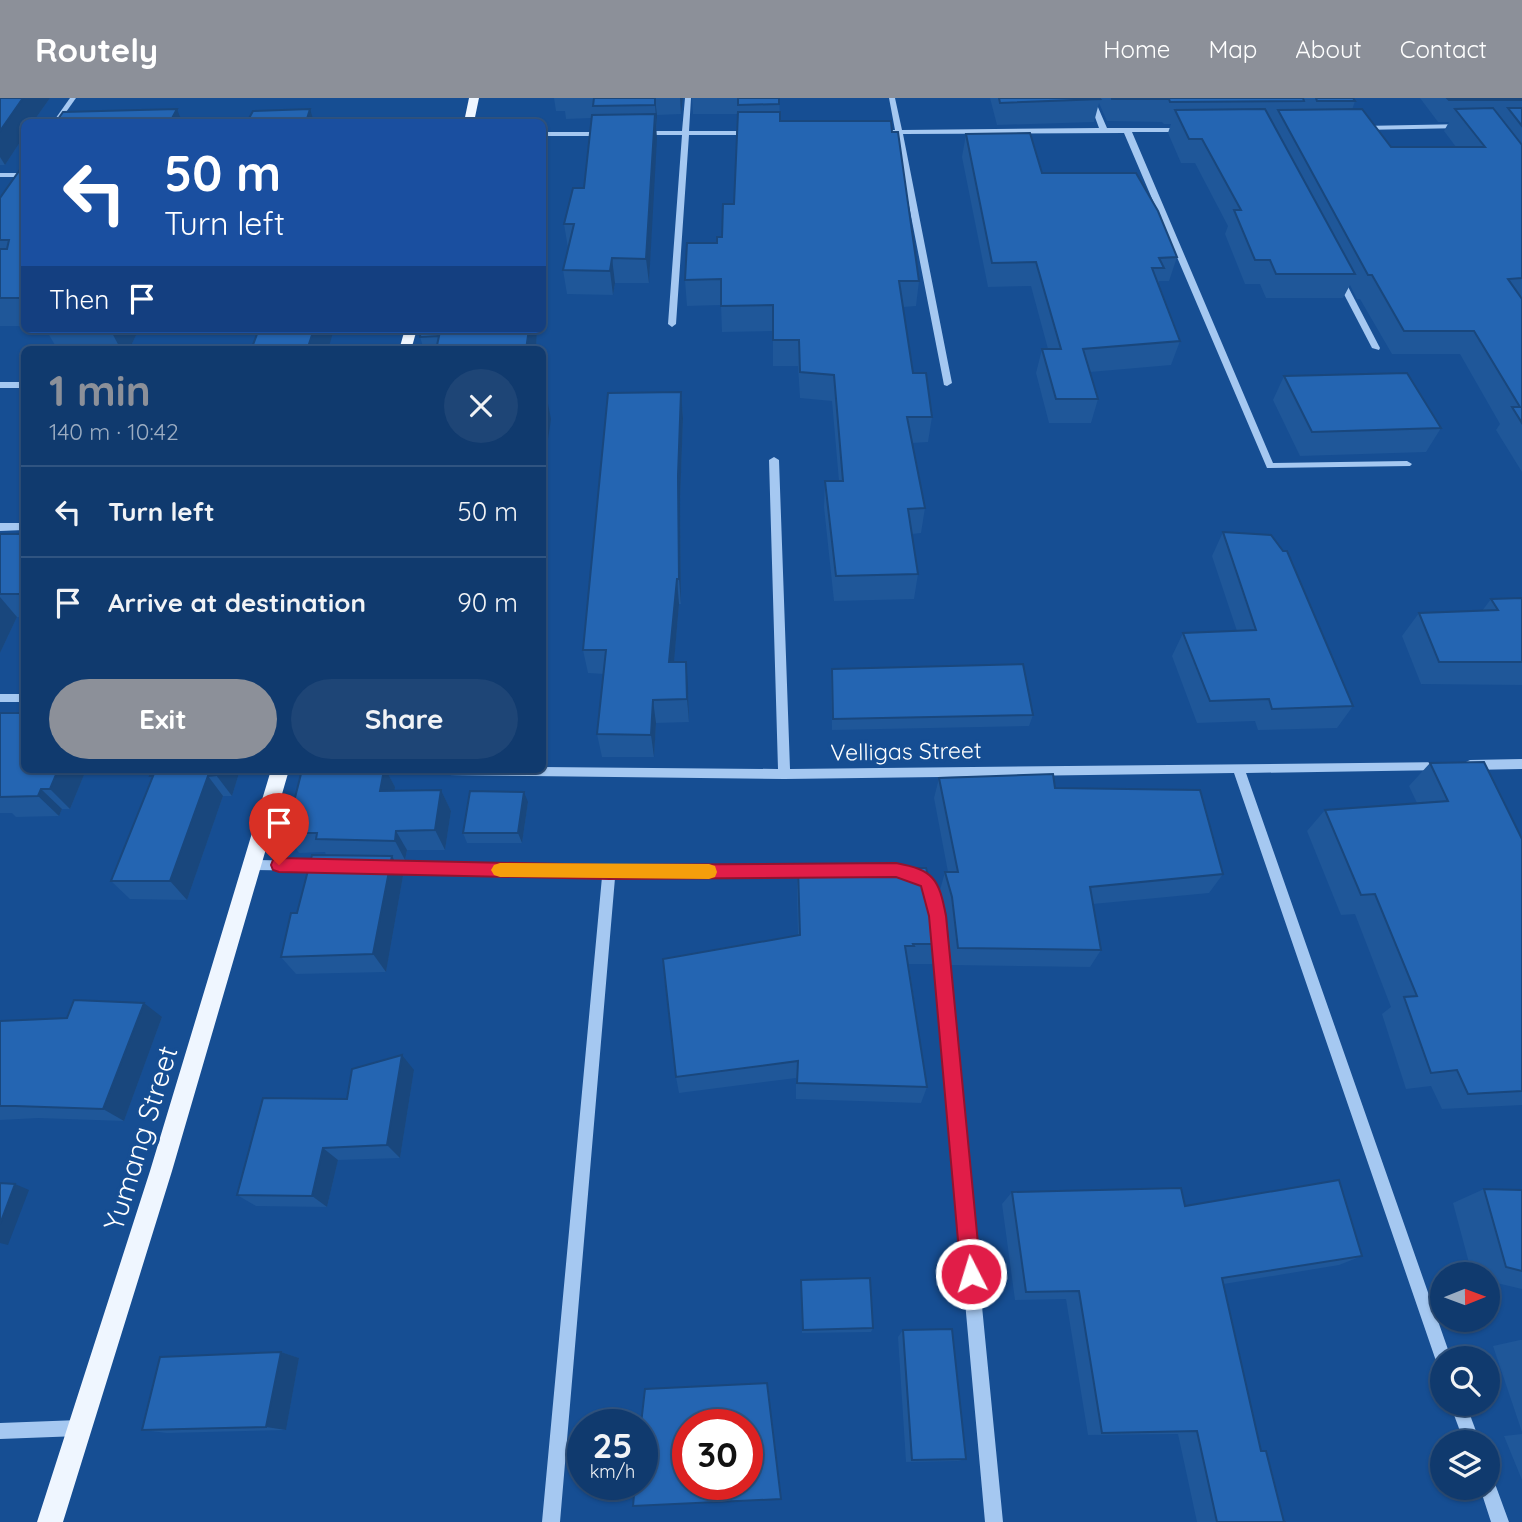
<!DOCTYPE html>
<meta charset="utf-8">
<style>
:root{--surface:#103a6e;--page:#1e4576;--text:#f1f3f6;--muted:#9cadc2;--line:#305481;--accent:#8c9099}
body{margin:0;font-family:Quicksand,sans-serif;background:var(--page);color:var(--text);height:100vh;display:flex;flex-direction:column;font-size:26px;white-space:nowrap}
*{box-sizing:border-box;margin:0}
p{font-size:23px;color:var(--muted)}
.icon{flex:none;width:38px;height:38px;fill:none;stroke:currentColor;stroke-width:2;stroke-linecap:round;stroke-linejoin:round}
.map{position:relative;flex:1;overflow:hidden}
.details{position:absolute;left:21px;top:248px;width:525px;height:427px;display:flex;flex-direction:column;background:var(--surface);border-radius:10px;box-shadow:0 2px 5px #0004,0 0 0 2px var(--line)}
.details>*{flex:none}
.banner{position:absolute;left:21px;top:21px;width:525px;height:214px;border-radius:10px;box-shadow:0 2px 5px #0004,0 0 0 2px var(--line);background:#1a4fa0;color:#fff;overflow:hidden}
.needle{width:46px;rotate:89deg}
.tools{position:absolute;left:1430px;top:1164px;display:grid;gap:14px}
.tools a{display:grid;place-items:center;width:70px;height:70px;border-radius:50%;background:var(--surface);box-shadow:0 2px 5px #0004,0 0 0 2px var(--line);font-size:35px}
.speed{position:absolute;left:567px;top:1311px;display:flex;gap:14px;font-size:35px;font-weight:700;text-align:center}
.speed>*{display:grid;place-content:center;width:91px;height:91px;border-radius:50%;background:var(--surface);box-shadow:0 2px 5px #0004,0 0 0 2px var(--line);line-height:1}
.speed small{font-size:18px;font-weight:400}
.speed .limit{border:10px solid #d22;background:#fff;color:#111}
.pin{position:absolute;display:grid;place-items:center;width:60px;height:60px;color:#fff;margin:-72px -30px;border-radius:50% 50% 50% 0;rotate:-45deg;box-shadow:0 0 7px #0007}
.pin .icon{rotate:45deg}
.me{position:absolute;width:77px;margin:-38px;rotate:355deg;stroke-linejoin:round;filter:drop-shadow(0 0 5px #0008)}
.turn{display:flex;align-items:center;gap:24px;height:147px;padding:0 28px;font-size:32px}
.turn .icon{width:91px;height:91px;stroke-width:2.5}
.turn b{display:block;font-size:49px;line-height:60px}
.then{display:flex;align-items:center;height:66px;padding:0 28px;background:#0003;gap:14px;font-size:26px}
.round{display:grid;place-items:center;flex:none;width:74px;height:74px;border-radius:37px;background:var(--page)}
.summary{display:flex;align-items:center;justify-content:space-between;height:119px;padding:0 28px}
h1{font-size:42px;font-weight:800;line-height:52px;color:var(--accent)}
.primary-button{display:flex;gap:14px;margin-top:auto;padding:14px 28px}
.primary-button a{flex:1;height:80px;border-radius:42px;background:var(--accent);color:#fff;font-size:28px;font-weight:800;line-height:80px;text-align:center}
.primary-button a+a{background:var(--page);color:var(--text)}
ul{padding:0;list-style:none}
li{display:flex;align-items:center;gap:21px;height:91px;padding:0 28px;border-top:2px solid var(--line)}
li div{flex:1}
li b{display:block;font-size:26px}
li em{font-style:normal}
header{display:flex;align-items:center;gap:42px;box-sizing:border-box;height:98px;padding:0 35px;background:var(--accent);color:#fff}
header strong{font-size:33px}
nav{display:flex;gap:38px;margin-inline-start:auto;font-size:24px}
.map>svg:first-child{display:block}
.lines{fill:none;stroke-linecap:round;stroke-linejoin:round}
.minor{fill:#a5c8f1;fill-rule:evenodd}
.major{fill:#eff6ff;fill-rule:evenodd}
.wall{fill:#1f5799}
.shaded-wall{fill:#19477d}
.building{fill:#2465b2;stroke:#19477d;stroke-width:2;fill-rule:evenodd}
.route{fill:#e11d48;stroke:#92132f;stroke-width:2}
.slow{fill:#f59e0b}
.labels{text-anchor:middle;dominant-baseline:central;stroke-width:7;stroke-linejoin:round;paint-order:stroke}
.street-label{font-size:23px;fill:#fff;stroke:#164e93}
.near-street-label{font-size:28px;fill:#fff;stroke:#164e93}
</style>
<header>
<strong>Routely</strong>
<nav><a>Home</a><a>Map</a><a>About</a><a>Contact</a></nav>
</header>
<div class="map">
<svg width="1522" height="1424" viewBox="0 0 1522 1424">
<rect width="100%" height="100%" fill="#164e93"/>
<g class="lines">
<g class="minor">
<path d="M 70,0 L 76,0 L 59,24 L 53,24 Z"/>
<path d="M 685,0 L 691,0 L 689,33 L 752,33 L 756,35 L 752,37 L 689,37 L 676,226 L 672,229 L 668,226 L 682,37 L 641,37 L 637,35 L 641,33 L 682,33 Z"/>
<path d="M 889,0 L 895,0 L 902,32 L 1099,30 L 1088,0 L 1094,0 L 1107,30 L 1186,30 L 1187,32 L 1183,34 L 1132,34 L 1273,365 L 1407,363 L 1412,366 L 1410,368 L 1267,370 L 1124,35 L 903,36 L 952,285 L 947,288 L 944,287 L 895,36 L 882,36 L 878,34 L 882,32 L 895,32 Z"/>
<path d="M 1466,26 L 1466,30 L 1463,30 L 1362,32 L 1358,30 L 1362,28 Z"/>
<path d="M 542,34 L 605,34 L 609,36 L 605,38 L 542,38 Z"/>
<rect x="0" y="75" width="24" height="4"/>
<path d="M 1336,177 L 1343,179 L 1380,250 L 1379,252 L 1372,250 L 1335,179 Z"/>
<rect x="0" y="284" width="24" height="6"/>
<path d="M 774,359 L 779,362 L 790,671 L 1449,664 L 1451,667 L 1449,670 L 1445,672 L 1246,675 L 1451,1260 L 1442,1260 L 1442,1268 L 1437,1266 L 1435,1260 L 1234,675 L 784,681 L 367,676 L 366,672 L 542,672 L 542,669 L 778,671 L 769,362 Z"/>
<path d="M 0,425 L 24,425 L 24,432 L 0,433 Z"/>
<rect x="0" y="596" width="24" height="8"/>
<path d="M 1522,661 L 1522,671 L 1470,672 L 1466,670 L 1464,667 L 1466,664 L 1470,662 Z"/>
<path d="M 284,672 L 324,672 L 322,675 L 318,677 L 290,677 L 286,675 Z"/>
<path d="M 251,762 L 325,763 L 329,764 L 331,768 L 329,772 L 325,773 L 251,772 L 247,771 L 245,767 L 247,763 Z"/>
<path d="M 381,763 L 609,768 L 814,767 L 818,769 L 820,773 L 818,777 L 814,779 L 615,780 L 560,1424 L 542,1424 L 602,779 L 381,775 L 377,773 L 375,769 L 377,765 Z"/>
<path d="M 928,778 L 933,780 L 940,797 L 944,818 L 1003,1424 L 985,1424 L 930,818 L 928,797 L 922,784 L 923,780 Z"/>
<path d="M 1450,1306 L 1466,1306 L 1480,1344 L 1464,1344 Z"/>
<path d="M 79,1322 L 85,1324 L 87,1330 L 85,1336 L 79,1338 L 0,1341 L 0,1325 Z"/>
<path d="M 1488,1380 L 1494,1383 L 1509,1424 L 1491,1424 L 1480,1390 L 1488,1390 Z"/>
</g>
<g class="major">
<path d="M 469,0 L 479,0 L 474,24 L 464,24 Z"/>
<path d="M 405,231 L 417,231 L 411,252 L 399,252 Z"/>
<path d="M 271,672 L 289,672 L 172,1073 L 63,1424 L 37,1424 L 150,1073 Z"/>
</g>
</g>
<g class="wall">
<path d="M 0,0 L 50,0 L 33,24 L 24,24 L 24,38 L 5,67 L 0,67 Z"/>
<path d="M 554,0 L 683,0 L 681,16 L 657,17 L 649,185 L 615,185 L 613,197 L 567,196 L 563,172 L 568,150 L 564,126 L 584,90 L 592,20 L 566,21 L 565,13 L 556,13 Z"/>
<path d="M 692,0 L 779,0 L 780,23 L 919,183 L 916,208 L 903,209 L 913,275 L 932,319 L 928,344 L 912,345 L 925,410 L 921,435 L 912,436 L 918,476 L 914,501 L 834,503 L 824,409 L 825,383 L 839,383 L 832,303 L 800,300 L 798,268 L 773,268 L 773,233 L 722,234 L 721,207 L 687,208 L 685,182 L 722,139 L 734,106 L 737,16 L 693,16 Z"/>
<path d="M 990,0 L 1353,0 L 1355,3 L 1352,12 L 1391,49 L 1456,49 L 1444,33 L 1449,24 L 1438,24 L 1420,0 L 1392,0 L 1522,0 L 1522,374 L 1496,332 L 1500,326 L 1460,256 L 1392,256 L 1360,201 L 1357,201 L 1350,187 L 1343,200 L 1266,200 L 1260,186 L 1245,186 L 1225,136 L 1228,128 L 1195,65 L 1181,65 L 1168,35 L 1171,26 L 1164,26 L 1162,24 L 1107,23 L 1099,5 L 1094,24 L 997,27 Z"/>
<path d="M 966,36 L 1042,75 L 1177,159 L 1169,183 L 1159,183 L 1158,187 L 1180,243 L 1171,267 L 1090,274 L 1098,301 L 1091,325 L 1049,325 L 1036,275 L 1042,251 L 1048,251 L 1031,188 L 988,189 L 962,59 Z"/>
<path d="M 24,66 L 24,228 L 0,228 L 0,100 Z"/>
<path d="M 139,231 L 129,252 L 58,252 L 46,232 Z"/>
<path d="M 537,231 L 536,252 L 424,252 L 420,239 Z"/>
<path d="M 1284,278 L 1441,330 L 1426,354 L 1300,358 L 1273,302 Z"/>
<path d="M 681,294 L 683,320 L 680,403 L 681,506 L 679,506 L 674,564 L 688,588 L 689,624 L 656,625 L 654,659 L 602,659 L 597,636 L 604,576 L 588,575 L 583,552 Z"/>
<path d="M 1223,434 L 1353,608 L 1337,630 L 1258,632 L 1255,623 L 1197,625 L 1172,558 L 1183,535 L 1237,533 L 1212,458 Z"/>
<path d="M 0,436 L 24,436 L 24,519 L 17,519 L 0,555 Z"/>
<path d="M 1522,500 L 1522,587 L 1421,586 L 1402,538 L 1419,515 L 1482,513 L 1491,501 Z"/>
<path d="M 832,571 L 1033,617 L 1029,628 L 832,632 L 831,582 Z"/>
<path d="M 0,615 L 24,672 L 86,672 L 70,711 L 62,711 L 59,718 L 16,719 L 12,715 L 0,715 Z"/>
<path d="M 1430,665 L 1522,741 L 1522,1007 L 1442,1011 L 1431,988 L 1406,991 L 1382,916 L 1391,909 L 1355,816 L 1341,817 L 1307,733 L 1325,712 L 1417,705 L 1409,688 Z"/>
<path d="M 153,672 L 240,672 L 232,698 L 223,698 L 187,802 L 130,801 L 111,783 L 152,680 L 150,678 Z"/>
<path d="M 302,672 L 386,672 L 395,689 L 394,693 L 441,692 L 451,713 L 445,752 L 407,752 L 405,762 L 393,762 L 403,778 L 386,874 L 296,876 L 281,859 L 297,815 L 326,757 L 325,754 L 299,755 L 286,735 Z"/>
<path d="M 939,680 L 1055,690 L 1223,776 L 1209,795 L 1093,806 L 1101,852 L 1090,869 L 951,867 L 947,817 L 940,792 L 945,774 L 948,774 L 934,700 Z"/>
<path d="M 528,704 L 522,745 L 467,745 L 463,735 Z"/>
<path d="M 798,770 L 938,846 L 932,866 L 909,866 L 927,989 L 921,1005 L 796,1001 L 796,980 L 679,995 L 676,979 L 798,837 L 797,792 Z"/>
<path d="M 162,919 L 124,1023 L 38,1020 L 0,1022 L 0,923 Z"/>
<path d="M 414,972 L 400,1060 L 338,1062 L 327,1109 L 256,1108 L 237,1097 L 347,1001 Z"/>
<path d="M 1484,1091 L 1522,1092 L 1522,1191 L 1488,1183 L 1488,1176 L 1472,1176 L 1453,1105 Z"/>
<path d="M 1012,1094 L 1185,1108 L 1362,1158 L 1339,1167 L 1224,1186 L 1261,1353 L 1284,1424 L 1286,1424 L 1174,1424 L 1197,1424 L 1178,1336 L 1088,1337 L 1066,1201 L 1015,1202 L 1002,1106 Z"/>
<path d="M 801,1182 L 873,1230 L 871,1234 L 802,1235 Z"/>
<path d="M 903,1232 L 966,1361 L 958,1363 L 906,1364 L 898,1239 Z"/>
<path d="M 1520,1242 L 1522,1242 L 1522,1334 L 1493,1248 Z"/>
<path d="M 281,1254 L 299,1260 L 286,1332 L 167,1335 L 142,1332 Z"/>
<path d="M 1522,1336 L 1522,1382 L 1504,1338 Z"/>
</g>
<g class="shaded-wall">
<path d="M 23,0 L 50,0 L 33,24 L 24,24 L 24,38 L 5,67 L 0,59 L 0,33 Z"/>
<path d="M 655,0 L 657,17 L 657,31 L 655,7 Z"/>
<path d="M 680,0 L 683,0 L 681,16 Z"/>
<path d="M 177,11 L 182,24 L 170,24 Z"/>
<path d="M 310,11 L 314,24 L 306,24 Z"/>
<path d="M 655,16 L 657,40 L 649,185 L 646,161 Z"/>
<path d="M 612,160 L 615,185 L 613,197 L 610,173 Z"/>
<path d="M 110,231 L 139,231 L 129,252 L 121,252 Z"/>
<path d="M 314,231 L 334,231 L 328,252 L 307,252 Z"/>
<path d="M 529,231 L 537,231 L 536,252 L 526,252 Z"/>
<path d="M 545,291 L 551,321 L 542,382 L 542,308 Z"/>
<path d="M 681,294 L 683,320 L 680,403 L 681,506 L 679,481 L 678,378 Z"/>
<path d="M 677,481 L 679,506 L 672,588 L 669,564 Z"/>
<path d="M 0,499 L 17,519 L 0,555 Z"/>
<path d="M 686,564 L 688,588 L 689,624 L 687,601 Z"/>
<path d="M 653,602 L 656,625 L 654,659 L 651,637 Z"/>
<path d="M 58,672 L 86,672 L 70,711 L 50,691 Z"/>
<path d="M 218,672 L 240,672 L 232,698 L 216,677 Z"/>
<path d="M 384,672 L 386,672 L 395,689 L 391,714 L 380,693 Z"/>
<path d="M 208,678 L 223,698 L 187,802 L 170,783 Z"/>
<path d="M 41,691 L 62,711 L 59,718 L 38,698 Z"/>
<path d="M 441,692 L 451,713 L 445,752 L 435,732 Z"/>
<path d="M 524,694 L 528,704 L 522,745 L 518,735 Z"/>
<path d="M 396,733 L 407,752 L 405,762 L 395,743 Z"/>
<path d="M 392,758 L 403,778 L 386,874 L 373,856 Z"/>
<path d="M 144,905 L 162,919 L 124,1023 L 103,1011 Z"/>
<path d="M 402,957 L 414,972 L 400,1060 L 387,1047 Z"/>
<path d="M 323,1050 L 338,1062 L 327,1109 L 312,1098 Z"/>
<path d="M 15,1086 L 29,1092 L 8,1147 L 0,1145 L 0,1126 Z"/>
<path d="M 281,1254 L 299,1260 L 286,1332 L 266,1329 Z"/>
</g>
<g class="building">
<path d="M 0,0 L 23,0 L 0,33 Z"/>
<path d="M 594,0 L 655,0 L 655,7 L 593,8 Z"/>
<path d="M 738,0 L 779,0 L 779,6 L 738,7 Z"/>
<path d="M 999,0 L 1099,0 L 1100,1 L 1000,5 Z"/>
<path d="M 1112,0 L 1303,0 L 1304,3 L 1170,4 L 1169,1 L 1112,1 Z"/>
<path d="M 1316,0 L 1353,0 L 1355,3 L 1317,3 Z"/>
<path d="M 1447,0 L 1522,0 L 1522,2 L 1449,2 Z"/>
<path d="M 1493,10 L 1522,47 L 1522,180 L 1508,181 L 1522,201 L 1522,325 L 1512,309 L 1520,309 L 1474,233 L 1404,233 L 1372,177 L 1368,177 L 1278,12 L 1362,11 L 1391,49 L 1485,49 L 1455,11 Z"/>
<path d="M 1508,10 L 1522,10 L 1522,28 Z"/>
<path d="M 177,11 L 170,24 L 56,24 L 63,14 Z"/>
<path d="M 310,11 L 306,24 L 247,24 L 253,13 Z"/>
<path d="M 1265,11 L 1355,176 L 1276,176 L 1270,162 L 1255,162 L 1234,112 L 1241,112 L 1202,41 L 1189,41 L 1175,12 Z"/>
<path d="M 738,14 L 780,14 L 780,23 L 891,23 L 892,34 L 898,34 L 919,183 L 899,183 L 913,275 L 926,275 L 932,319 L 907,319 L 925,410 L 908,411 L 918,476 L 836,478 L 825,383 L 843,383 L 834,277 L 800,274 L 799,242 L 773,242 L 773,207 L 721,208 L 721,181 L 685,182 L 687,145 L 717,145 L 717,139 L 722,139 L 723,106 L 734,106 Z"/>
<path d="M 655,16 L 646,161 L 612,160 L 610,173 L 563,172 L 574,126 L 564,126 L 573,90 L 584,90 L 592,17 Z"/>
<path d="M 1030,35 L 1042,75 L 1136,75 L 1158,113 L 1177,159 L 1159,160 L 1164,170 L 1152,170 L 1180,243 L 1083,251 L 1098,301 L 1056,301 L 1042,251 L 1061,251 L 1036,164 L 992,165 L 966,36 Z"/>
<path d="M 24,66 L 24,200 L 0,200 L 0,151 L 7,151 L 9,142 L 0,142 L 0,100 Z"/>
<path d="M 46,231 L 110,231 L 46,232 Z"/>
<path d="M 259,231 L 314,231 L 307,252 L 251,252 Z"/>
<path d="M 421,231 L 529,231 L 526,252 L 436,252 L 439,238 L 420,239 Z"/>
<path d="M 1407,275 L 1441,330 L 1312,334 L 1284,278 Z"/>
<path d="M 542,291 L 545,291 L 542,308 Z"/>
<path d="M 681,294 L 678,378 L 679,481 L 677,481 L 669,564 L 686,564 L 687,601 L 653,602 L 651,637 L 597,636 L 606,552 L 583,552 L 608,295 Z"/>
<path d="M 1223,434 L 1271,437 L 1283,453 L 1287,453 L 1353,608 L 1272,611 L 1269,601 L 1210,603 L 1183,535 L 1256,532 Z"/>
<rect x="0" y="436" width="24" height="60"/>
<path d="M 1522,500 L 1522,564 L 1439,564 L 1419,515 L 1498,512 L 1491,501 Z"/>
<path d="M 1023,566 L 1033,617 L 833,621 L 832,571 Z"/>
<path d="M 0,615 L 24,615 L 24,672 L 58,672 L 50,691 L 41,691 L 38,698 L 0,699 Z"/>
<path d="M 1484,664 L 1522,741 L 1522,993 L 1468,996 L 1457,972 L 1431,975 L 1404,899 L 1417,898 L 1375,796 L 1361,797 L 1325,712 L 1448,703 L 1430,665 Z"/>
<path d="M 153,672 L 218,672 L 216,677 L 208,678 L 170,783 L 111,783 L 153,678 L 150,678 Z"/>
<path d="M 302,672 L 384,672 L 380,693 L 441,692 L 435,732 L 396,733 L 395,743 L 316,741 L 317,735 L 286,735 Z"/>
<path d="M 1053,676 L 1055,690 L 1200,692 L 1223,776 L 1090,789 L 1101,852 L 958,850 L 952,799 L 945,774 L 958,774 L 939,680 Z"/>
<path d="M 470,693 L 524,694 L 518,735 L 463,735 Z"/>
<path d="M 312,757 L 392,758 L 373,856 L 281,859 L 291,815 L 297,815 Z"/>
<path d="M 798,770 L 926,770 L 934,797 L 938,846 L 913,846 L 914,848 L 905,848 L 927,989 L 797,985 L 798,963 L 676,979 L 663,861 L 800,837 Z"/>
<path d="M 74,902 L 144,905 L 103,1011 L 15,1008 L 0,1008 L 0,923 L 67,920 Z"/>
<path d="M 402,957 L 387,1047 L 323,1050 L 312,1098 L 237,1097 L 263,1000 L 347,1001 L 352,971 Z"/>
<path d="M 1339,1082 L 1362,1158 L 1222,1180 L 1261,1353 L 1266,1353 L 1284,1424 L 1286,1424 L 1217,1424 L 1197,1333 L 1102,1335 L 1079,1193 L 1026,1194 L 1012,1094 L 1181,1090 L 1185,1108 Z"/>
<path d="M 0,1085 L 15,1086 L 0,1126 Z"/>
<path d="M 1484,1091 L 1522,1092 L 1522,1173 L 1506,1169 Z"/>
<path d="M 870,1180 L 873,1230 L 803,1232 L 801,1182 Z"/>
<path d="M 952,1231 L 966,1361 L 912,1362 L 903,1232 Z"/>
<path d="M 281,1254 L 266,1329 L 142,1332 L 160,1259 Z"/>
<path d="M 767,1285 L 781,1401 L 633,1408 L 635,1386 L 642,1386 L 642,1326 L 641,1326 L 645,1291 ZM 688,1326 L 747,1326 L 747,1386 L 688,1386 Z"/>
</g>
<path class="route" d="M 279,760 L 609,767 L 896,765 C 934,772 939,781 946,818 L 981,1176 L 978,1183 L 971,1186 L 964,1183 L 961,1176 L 929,818 L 921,788 L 896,779 L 609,781 L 279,774 L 273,772 L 271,767 L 273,762 Z"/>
<path class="slow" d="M 500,765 L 709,766 L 715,768 L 717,774 L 715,779 L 709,781 L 500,779 L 494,777 L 491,772 L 494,767 Z"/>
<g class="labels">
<g class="street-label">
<text transform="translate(906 653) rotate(-1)">Velligas Street</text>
</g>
<g class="near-street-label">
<text transform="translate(140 1040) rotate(-73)">Yumang Street</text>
</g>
</g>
</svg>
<div class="tools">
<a><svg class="needle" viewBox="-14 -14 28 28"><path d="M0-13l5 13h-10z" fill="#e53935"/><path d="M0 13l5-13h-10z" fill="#9cadc2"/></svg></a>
<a><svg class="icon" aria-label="search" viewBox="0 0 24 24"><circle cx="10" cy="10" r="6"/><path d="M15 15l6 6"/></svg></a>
<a><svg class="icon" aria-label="layers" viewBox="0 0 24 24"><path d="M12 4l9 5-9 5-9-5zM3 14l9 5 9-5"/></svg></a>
</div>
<div class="speed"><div>25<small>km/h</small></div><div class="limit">30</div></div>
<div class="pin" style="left:279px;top:767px;background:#d93025"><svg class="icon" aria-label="arrive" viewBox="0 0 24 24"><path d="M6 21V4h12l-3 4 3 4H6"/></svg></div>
<svg class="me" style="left:971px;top:1176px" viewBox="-20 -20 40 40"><circle r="17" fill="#e11d48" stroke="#fff" stroke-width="3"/><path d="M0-11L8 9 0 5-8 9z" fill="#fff"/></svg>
<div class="banner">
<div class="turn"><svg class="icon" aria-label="left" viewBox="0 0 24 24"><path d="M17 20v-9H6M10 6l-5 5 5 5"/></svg><div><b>50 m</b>Turn left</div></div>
<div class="then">Then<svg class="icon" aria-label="arrive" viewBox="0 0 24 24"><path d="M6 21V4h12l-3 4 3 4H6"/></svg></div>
</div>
<section class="details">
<div class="summary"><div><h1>1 min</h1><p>140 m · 10:42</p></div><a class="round"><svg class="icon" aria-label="close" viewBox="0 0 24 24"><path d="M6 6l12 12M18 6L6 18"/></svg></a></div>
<ul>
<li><svg class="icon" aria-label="left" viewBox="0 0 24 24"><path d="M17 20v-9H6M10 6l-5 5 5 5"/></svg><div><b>Turn left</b></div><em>50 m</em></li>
<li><svg class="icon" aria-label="arrive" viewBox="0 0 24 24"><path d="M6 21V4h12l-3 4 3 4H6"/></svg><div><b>Arrive at destination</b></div><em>90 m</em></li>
</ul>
<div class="primary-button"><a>Exit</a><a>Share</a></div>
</section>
</div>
